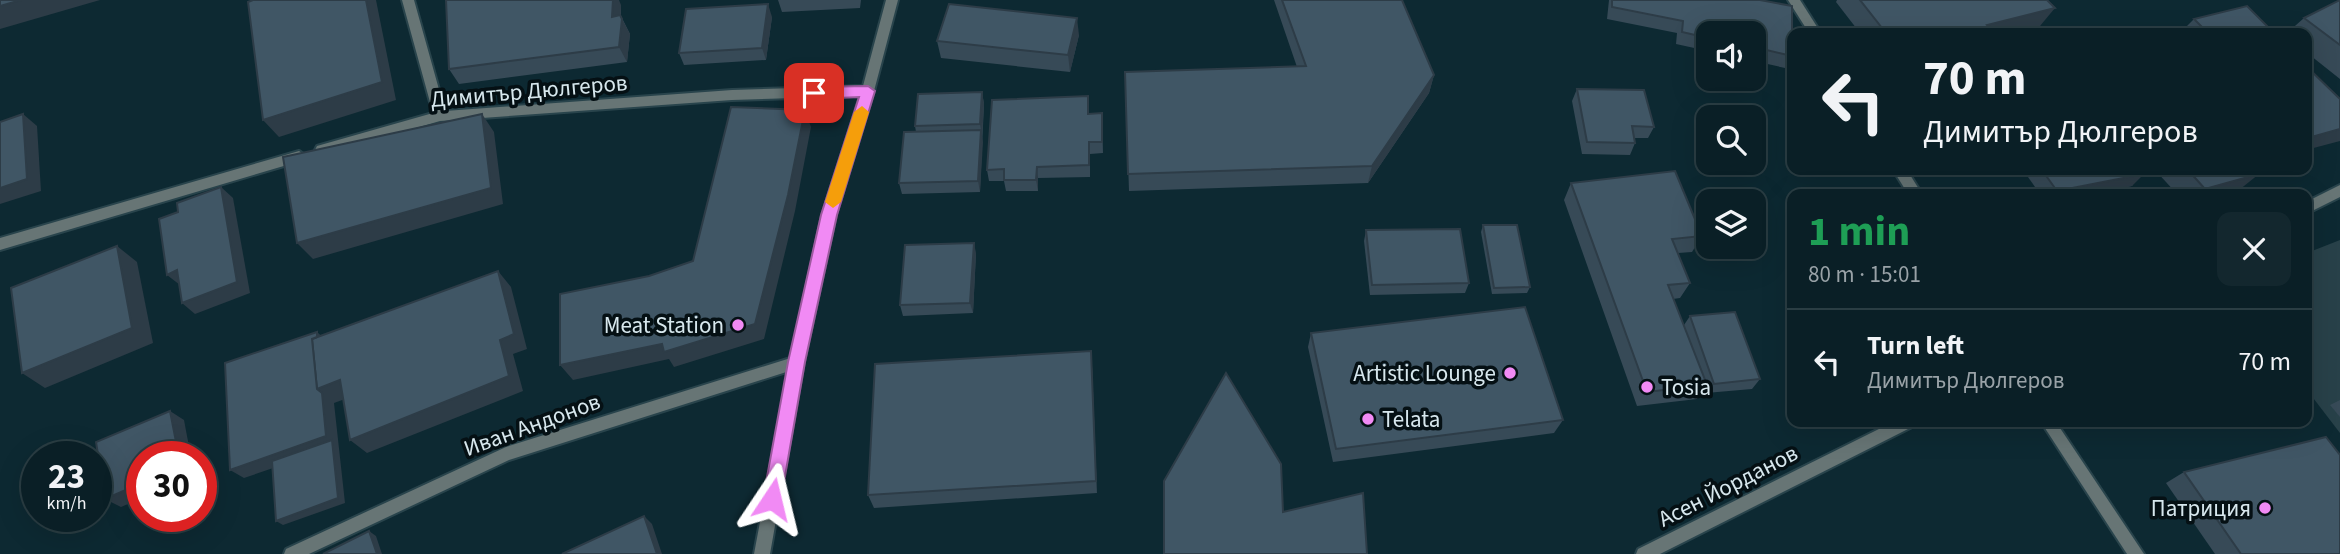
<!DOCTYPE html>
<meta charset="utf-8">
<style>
:root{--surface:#0a1f26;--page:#13272e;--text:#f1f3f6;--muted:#99a2a7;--line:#2a3d43}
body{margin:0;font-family:"Source Sans 3",sans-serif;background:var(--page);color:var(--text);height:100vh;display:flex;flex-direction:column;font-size:26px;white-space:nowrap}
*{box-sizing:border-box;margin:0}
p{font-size:23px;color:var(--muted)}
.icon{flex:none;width:38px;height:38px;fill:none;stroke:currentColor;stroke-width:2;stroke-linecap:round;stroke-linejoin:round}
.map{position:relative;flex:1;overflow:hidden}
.drawer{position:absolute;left:1787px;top:189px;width:525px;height:238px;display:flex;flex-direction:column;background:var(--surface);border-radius:14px;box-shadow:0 7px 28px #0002,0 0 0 2px var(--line)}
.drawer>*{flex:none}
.guide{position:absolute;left:1787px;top:28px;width:525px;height:147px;border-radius:14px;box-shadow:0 7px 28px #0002,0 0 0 2px var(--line);background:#0a1f26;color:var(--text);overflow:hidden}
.fabs{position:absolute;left:1696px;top:21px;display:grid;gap:14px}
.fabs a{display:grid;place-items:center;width:70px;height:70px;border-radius:14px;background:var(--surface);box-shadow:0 7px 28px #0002,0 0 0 2px var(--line);font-size:35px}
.speed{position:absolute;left:21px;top:441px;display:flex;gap:14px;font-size:35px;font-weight:700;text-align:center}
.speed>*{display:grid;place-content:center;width:91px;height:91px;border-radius:50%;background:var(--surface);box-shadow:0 7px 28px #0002,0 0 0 2px var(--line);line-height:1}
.speed small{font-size:18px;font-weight:400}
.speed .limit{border:10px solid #d22;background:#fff;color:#111}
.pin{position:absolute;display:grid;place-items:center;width:60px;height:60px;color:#fff;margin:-30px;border-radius:14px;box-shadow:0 4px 10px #0006}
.me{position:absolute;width:77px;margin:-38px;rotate:10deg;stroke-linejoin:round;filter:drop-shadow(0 0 5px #0008)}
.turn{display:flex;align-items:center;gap:24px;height:147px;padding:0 21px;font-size:32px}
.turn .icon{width:91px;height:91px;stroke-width:2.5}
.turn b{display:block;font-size:49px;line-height:60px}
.round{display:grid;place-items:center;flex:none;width:74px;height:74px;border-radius:14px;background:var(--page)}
.head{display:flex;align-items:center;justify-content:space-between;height:119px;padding:0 21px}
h1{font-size:42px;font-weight:700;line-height:52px;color:#1e9e55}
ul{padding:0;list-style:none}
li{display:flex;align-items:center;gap:21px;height:105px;padding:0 21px;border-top:2px solid var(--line)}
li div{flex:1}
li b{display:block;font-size:26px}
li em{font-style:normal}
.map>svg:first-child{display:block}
.green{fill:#284149}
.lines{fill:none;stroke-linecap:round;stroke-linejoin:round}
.service-casing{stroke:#29444c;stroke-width:4}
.minor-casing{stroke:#29444c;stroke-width:4}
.service{fill:#677575;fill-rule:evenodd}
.minor{fill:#677575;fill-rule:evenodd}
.wall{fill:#374a57}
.shaded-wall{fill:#2d3c47}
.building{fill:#405665;stroke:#2d3c47;stroke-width:2}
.route{fill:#f18af4;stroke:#9d5a9f;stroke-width:2}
.slow{fill:#f59e0b}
.poi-dot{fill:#f18af4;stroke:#051014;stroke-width:2.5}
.labels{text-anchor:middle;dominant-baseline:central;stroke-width:7;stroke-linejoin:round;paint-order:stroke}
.street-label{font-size:23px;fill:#d7e7ed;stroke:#051014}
.poi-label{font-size:23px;fill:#d7e7ed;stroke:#051014;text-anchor:end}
</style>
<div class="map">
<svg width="2340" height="554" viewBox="0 0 2340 554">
<rect width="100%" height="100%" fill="#0d2932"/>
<path class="green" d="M 2340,240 L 2340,433 L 2307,390 L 2307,253 Z"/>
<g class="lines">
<defs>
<path id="service" d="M 797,356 L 802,357 L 804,362 L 802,367 L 509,460 L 309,554 L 284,554 L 286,549 L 506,447 Z"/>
<g id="minor">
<path d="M 402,0 L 414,0 L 445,111 L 732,90 L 863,86 L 886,0 L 898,0 L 874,91 L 836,215 L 804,362 L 770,554 L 754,554 L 790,362 L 822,215 L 860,96 L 732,100 L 440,121 L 322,155 L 317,154 L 315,150 L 317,146 L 433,113 Z"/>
<path d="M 1788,0 L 1800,0 L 1821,33 L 1809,33 Z"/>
<path d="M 299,151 L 306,156 L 304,160 L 0,250 L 0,238 Z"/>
<path d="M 1893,170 L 1907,170 L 1922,194 L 1908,194 Z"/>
<path d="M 2340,185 L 2340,197 L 2306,214 L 2306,202 Z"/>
<path d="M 1893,422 L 1914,422 L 1912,427 L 1660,554 L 1636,554 L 1638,549 Z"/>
<path d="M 2041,422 L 2056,422 L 2144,554 L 2127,554 Z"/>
</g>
</defs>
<use href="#service" class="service-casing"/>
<use href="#minor" class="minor-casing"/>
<use href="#service" class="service"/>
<use href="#minor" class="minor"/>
</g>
<g class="wall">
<path d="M 778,0 L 861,0 L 860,8 L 782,12 Z"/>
<path d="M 1274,0 L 1402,0 L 1434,75 L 1429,93 L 1368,183 L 1129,191 L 1125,72 L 1297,67 Z"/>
<path d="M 1609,0 L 1760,0 L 1792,56 L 1785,68 L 1754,61 L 1754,33 L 1708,33 L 1708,51 L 1676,44 L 1677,33 L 1607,19 Z"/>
<path d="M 1837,0 L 2047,0 L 2040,26 L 2011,33 L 1860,33 L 1836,2 Z"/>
<path d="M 2340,0 L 2340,79 L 2306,52 L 2306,33 L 2287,33 L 2304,18 Z"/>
<path d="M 621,5 L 621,16 L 630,34 L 627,62 L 459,84 L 449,69 Z"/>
<path d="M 772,17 L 766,60 L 684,65 L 679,53 Z"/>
<path d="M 2194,19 L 2274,33 L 2180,33 Z"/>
<path d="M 1079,35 L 1070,72 L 941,58 L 937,41 Z"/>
<path d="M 1577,89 L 1654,127 L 1648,138 L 1634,138 L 1635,143 L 1630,155 L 1582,154 L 1572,101 Z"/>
<path d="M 982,92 L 984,104 L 980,192 L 902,194 L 899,183 L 916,132 L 915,126 Z"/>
<path d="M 1102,113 L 1103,153 L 1090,154 L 1090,177 L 1038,178 L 1038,191 L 1006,191 L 1004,181 L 989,181 L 987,170 L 1089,114 Z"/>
<path d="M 2023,170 L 2141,170 L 2132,186 L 2088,194 L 2040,194 Z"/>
<path d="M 2155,170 L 2256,170 L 2239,190 L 2226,194 L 2177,194 Z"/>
<path d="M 1571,183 L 1702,236 L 1692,252 L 1678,253 L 1690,283 L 1680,298 L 1673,299 L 1684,325 L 1690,316 L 1760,379 L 1752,389 L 1706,393 L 1704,388 L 1697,399 L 1637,406 L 1564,200 Z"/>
<path d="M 1483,225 L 1530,287 L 1527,293 L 1492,294 L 1481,232 Z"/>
<path d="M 1366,230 L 1469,283 L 1465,293 L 1370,295 L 1364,241 Z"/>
<path d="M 976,253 L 973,313 L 903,316 L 900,305 Z"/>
<path d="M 1311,333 L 1563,420 L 1554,433 L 1333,462 L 1308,347 Z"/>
<path d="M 1091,351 L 1092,365 L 1097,493 L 874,508 L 868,495 Z"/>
<path d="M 2340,400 L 2340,417 L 2330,405 Z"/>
<path d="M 2184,472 L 2340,554 L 2215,554 L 2166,483 Z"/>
</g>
<g class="shaded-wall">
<path d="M 21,0 L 100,0 L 0,29 L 0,6 Z"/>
<path d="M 366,0 L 376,0 L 396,100 L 279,137 L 263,120 Z"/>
<path d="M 613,0 L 619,0 L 621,5 L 620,32 L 612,17 Z"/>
<path d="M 768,4 L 772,17 L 766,60 L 762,48 Z"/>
<path d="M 2055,8 L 2040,26 L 2011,33 L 1980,33 L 1987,25 Z"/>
<path d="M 1077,18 L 1079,35 L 1070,72 L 1068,55 Z"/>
<path d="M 622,19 L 630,34 L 627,62 L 619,47 Z"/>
<path d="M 1434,75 L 1429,93 L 1368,183 L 1372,166 Z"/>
<path d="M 982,92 L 984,104 L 982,136 L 980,124 Z"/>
<path d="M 805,110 L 811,127 L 795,211 L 764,339 L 674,367 L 669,359 L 573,380 L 560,365 L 662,344 Z"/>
<path d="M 23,114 L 37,126 L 41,191 L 0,204 L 0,188 Z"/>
<path d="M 482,114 L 494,132 L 503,204 L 313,259 L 297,243 Z"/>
<path d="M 2340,129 L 2340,141 L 2306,150 L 2306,139 L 2308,138 Z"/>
<path d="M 981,130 L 983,142 L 980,192 L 978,181 Z"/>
<path d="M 1037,167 L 1038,178 L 1038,191 L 1036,180 Z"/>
<path d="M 2144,174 L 2132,186 L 2088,194 L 2054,194 L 2057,191 Z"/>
<path d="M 2259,174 L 2239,190 L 2226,194 L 2199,194 L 2205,189 Z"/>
<path d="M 221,187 L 233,198 L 250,293 L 195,314 L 182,303 Z"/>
<path d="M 974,243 L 976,253 L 973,313 L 970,303 Z"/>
<path d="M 117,246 L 137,262 L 153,343 L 45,388 L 22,373 Z"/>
<path d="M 177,270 L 180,285 L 167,275 Z"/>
<path d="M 498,271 L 511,287 L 527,349 L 513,354 L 523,391 L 367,453 L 350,440 L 500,340 Z"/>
<path d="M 317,332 L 328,342 L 340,380 L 356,395 L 334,403 L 345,503 L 283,525 L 276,521 L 332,448 L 244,478 L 230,470 L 317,389 Z"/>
<path d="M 1091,351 L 1092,365 L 1097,493 L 1096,481 Z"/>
<path d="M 170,411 L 184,420 L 191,457 L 179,457 Z"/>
<path d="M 142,483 L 142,498 L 121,507 L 105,499 Z"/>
<path d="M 644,516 L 652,524 L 662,554 L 657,554 Z"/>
<path d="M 369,531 L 376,536 L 382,554 L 377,554 Z"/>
</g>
<g class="building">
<path d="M 0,0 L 21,0 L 0,6 Z"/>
<path d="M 253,0 L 366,0 L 382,82 L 263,120 L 248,2 Z"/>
<path d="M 446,0 L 613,0 L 612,17 L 620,15 L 622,19 L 619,47 L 449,69 Z"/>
<path d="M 1282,0 L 1402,0 L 1434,75 L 1372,166 L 1128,174 L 1125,72 L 1306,66 Z"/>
<path d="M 1612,0 L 1760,0 L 1792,6 L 1792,56 L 1754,47 L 1754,33 L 1708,33 L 1708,38 L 1682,32 L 1683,21 L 1612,7 Z"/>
<path d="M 1860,0 L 2047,0 L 2055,8 L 1987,25 L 1994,33 L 1886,33 Z"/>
<path d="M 2340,0 L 2340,45 L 2304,18 Z"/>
<path d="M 768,4 L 762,48 L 679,53 L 686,9 Z"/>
<path d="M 949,4 L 1077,18 L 1068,55 L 937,41 Z"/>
<path d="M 2247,6 L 2274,33 L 2208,33 L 2194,19 Z"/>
<path d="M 2306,66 L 2340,99 L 2340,129 L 2308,138 L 2306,136 Z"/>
<path d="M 1577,89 L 1644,90 L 1654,127 L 1632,126 L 1635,143 L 1587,142 Z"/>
<path d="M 982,92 L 980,124 L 915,126 L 918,94 Z"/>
<path d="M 1088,96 L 1088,114 L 1102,113 L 1102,142 L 1089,142 L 1089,165 L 1037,167 L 1036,180 L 1004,180 L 1004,169 L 987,170 L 992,100 Z"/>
<path d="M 731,107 L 805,110 L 788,195 L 755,324 L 664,352 L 662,344 L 560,365 L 560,294 L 649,276 L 693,261 Z"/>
<path d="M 23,114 L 27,179 L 0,188 L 0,122 Z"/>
<path d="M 482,114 L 491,188 L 297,243 L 283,157 Z"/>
<path d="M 981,130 L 978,181 L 899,183 L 904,132 Z"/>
<path d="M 2042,170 L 2141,170 L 2144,174 L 2057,191 Z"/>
<path d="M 2188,170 L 2256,170 L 2259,174 L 2205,189 Z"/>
<path d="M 1675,171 L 1702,236 L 1672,239 L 1690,283 L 1668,285 L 1707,385 L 1647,392 L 1571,183 Z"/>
<path d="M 221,187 L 237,282 L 182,303 L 177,270 L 167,275 L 159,219 L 178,212 L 177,203 Z"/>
<path d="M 1483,225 L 1517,225 L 1530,287 L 1494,288 Z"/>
<path d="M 1460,229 L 1469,283 L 1372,285 L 1366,230 Z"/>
<path d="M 974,243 L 970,303 L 900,305 L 905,245 Z"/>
<path d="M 117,246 L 132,328 L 22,373 L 11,288 Z"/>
<path d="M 498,271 L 514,334 L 500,340 L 509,376 L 350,440 L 340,380 L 317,389 L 312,339 Z"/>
<path d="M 1525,307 L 1563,420 L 1336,449 L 1311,333 Z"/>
<path d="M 1735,312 L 1760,379 L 1714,384 L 1690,316 Z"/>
<path d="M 317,332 L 317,337 L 312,339 L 317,389 L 322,393 L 326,436 L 230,470 L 225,363 Z"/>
<path d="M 1091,351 L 1096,481 L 868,495 L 875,364 Z"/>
<path d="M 1226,373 L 1281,464 L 1283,512 L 1363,493 L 1367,554 L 1164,554 L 1164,481 Z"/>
<path d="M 170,411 L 179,457 L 142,457 L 142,483 L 105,499 L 96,442 Z"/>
<path d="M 2326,437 L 2340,455 L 2340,554 L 2241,554 L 2184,472 Z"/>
<path d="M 332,440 L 338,498 L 276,521 L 272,461 Z"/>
<path d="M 644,516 L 657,554 L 562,554 Z"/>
<path d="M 369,531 L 377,554 L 323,554 Z"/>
</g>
<path class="route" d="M 868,86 L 875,91 L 837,215 L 805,362 L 781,499 L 778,505 L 772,508 L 766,505 L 763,499 L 788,362 L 821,215 L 859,97 L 814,99 L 806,93 L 814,87 Z"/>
<path class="slow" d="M 862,106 L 869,112 L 841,202 L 833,208 L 825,202 L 854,112 Z"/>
<g class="poi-dot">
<circle cx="738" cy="325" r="7"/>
<circle cx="1510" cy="373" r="7"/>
<circle cx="1647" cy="387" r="7"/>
<circle cx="1368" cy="419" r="7"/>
<circle cx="2265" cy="508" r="7"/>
</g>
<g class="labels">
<g class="street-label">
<text transform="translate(529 91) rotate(-5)">Димитър Дюлгеров</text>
<text transform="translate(532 425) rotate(-20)">Иван Андонов</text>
<text transform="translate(1728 486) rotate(-27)">Асен Йорданов</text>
</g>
<g class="poi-label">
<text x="724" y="325">Meat Station</text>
<text x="1496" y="373">Artistic Lounge</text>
<text x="1661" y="387" text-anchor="start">Tosia</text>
<text x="1382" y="419" text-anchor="start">Telata</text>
<text x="2251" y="508">Патриция</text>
</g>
</g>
</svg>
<div class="fabs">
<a><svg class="icon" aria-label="sound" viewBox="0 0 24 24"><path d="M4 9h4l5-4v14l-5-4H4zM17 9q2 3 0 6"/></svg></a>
<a><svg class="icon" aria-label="search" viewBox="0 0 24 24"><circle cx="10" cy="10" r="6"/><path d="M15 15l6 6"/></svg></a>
<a><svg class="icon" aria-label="layers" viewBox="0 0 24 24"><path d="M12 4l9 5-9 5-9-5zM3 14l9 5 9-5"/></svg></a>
</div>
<div class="speed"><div>23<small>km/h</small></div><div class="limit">30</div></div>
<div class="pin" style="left:814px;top:93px;background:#d93025"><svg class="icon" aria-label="arrive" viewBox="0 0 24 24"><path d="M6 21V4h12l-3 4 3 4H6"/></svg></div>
<svg class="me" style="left:772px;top:499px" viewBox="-20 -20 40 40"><path d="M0-17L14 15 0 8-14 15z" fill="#f18af4" stroke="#fff" stroke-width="4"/></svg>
<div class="guide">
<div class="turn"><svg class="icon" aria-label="left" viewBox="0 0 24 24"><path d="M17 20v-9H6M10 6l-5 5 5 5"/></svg><div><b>70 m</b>Димитър Дюлгеров</div></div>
</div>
<section class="drawer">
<div class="head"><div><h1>1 min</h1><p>80 m · 15:01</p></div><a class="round"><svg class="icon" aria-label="close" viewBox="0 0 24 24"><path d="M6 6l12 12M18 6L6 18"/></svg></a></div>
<ul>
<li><svg class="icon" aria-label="left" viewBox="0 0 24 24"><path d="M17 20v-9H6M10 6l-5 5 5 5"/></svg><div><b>Turn left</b><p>Димитър Дюлгеров</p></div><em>70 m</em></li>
</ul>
</section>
</div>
